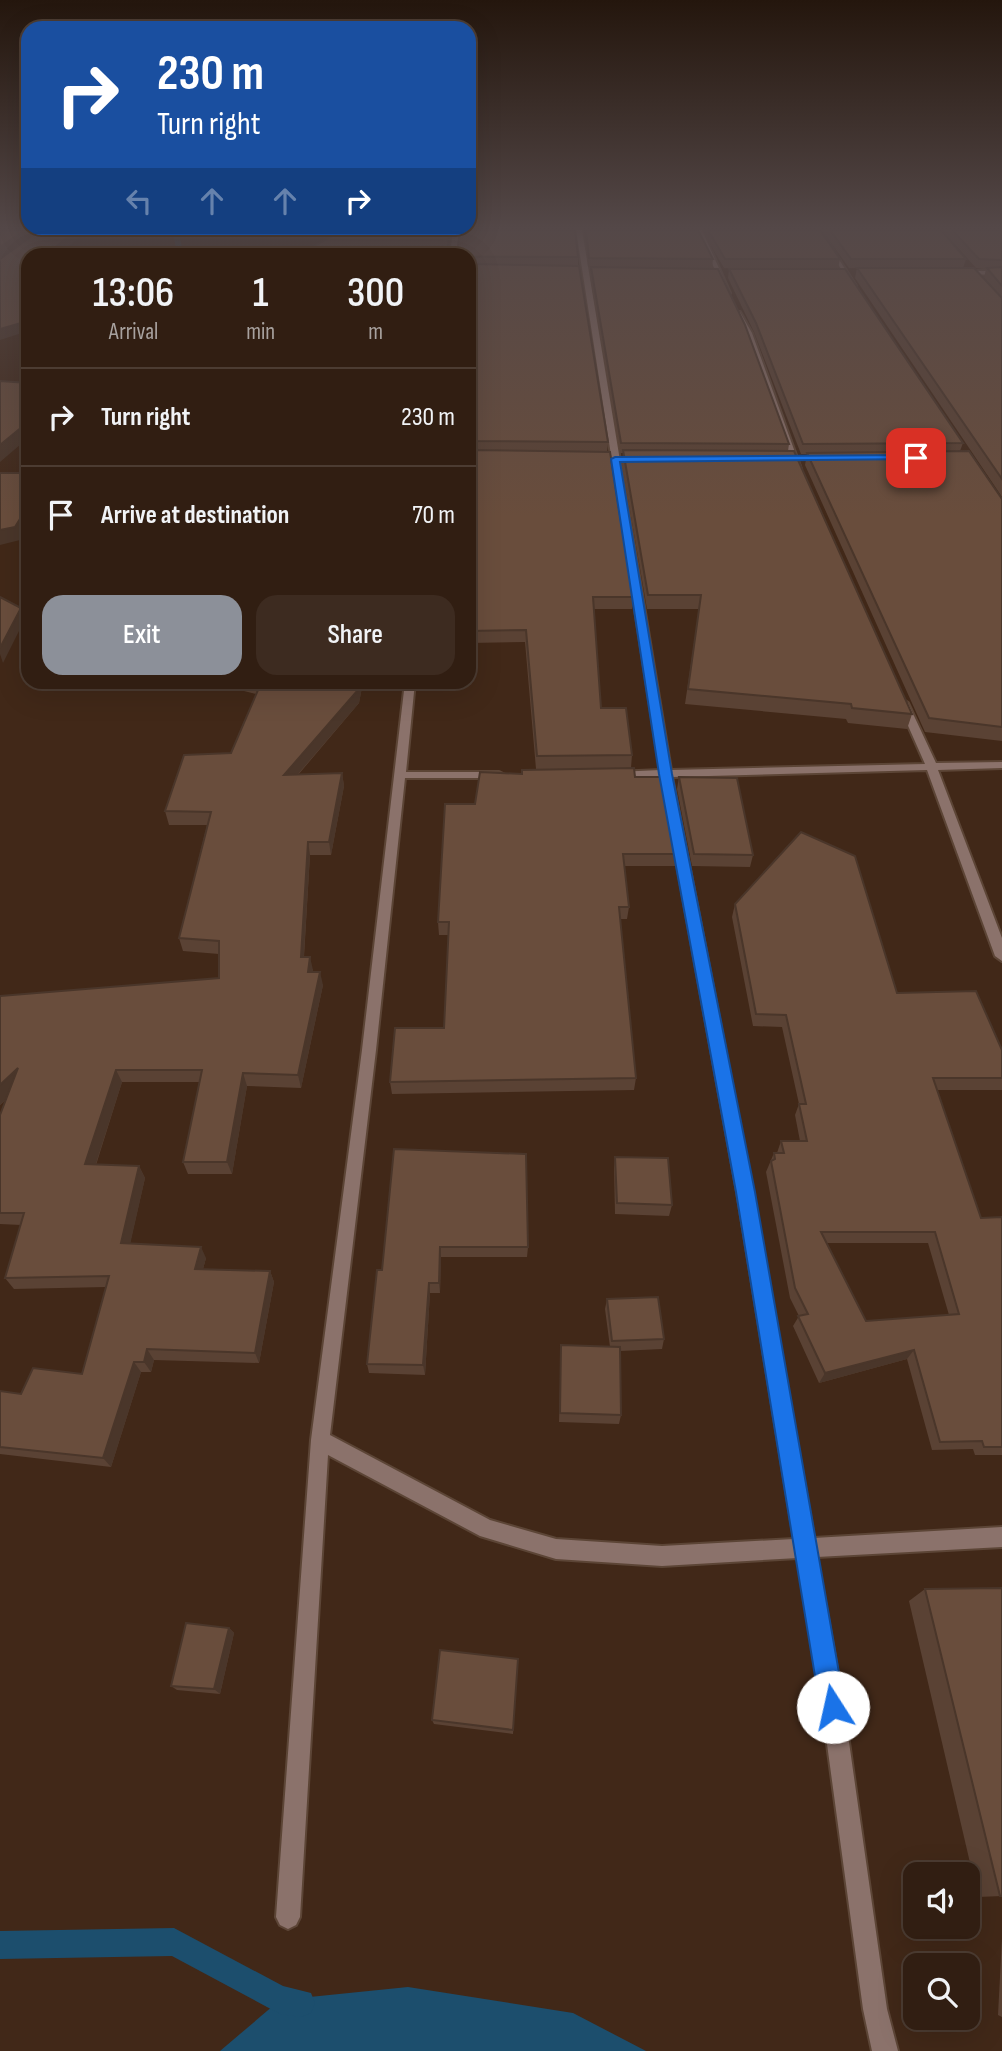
<!DOCTYPE html>
<style>
:root{--surface:#311e12;--page:#3d2b20;--text:#f1f3f6;--muted:#a8a29f;--line:#4c3c32;--accent:#8c9099}
body{margin:0;font-family:"Sofia Sans Condensed",sans-serif;background:var(--page);color:var(--text);height:100vh;display:flex;flex-direction:column;font-size:26px;white-space:nowrap}
*{box-sizing:border-box;margin:0}
p{font-size:23px;color:var(--muted)}
.icon{flex:none;width:38px;height:38px;fill:none;stroke:currentColor;stroke-width:2;stroke-linecap:round;stroke-linejoin:round}
.map{position:relative;flex:1;overflow:hidden}
.drawer{position:absolute;left:21px;top:248px;width:455px;height:441px;display:flex;flex-direction:column;background:var(--surface);border-radius:21px;box-shadow:0 7px 28px #0002,0 0 0 2px var(--line)}
.drawer>*{flex:none}
.top-card{position:absolute;left:21px;top:21px;width:455px;height:214px;border-radius:21px;box-shadow:0 7px 28px #0002,0 0 0 2px var(--line);background:#1a4fa0;color:#fff;overflow:hidden}
.fabs{position:absolute;left:903px;top:1862px;display:grid;gap:14px}
.fabs a{display:grid;place-items:center;width:77px;height:77px;border-radius:14px;background:var(--surface);box-shadow:0 7px 28px #0002,0 0 0 2px var(--line);font-size:35px}
.pin{position:absolute;display:grid;place-items:center;width:60px;height:60px;color:#fff;margin:-30px;border-radius:14px;box-shadow:0 4px 10px #0006}
.me{position:absolute;width:77px;margin:-38px;rotate:350deg;stroke-linejoin:round;filter:drop-shadow(0 0 5px #0008)}
.turn{display:flex;align-items:center;gap:24px;height:147px;padding:0 21px;font-size:32px}
.turn .icon{width:91px;height:91px;stroke-width:2.5}
.turn b{display:block;font-size:49px;line-height:60px}
.lanes{display:flex;align-items:center;height:66px;padding:0 21px;background:#0003;justify-content:center;gap:35px;direction:ltr}
.lanes .off{opacity:.35}
.eta{display:flex;justify-content:space-evenly;align-items:center;height:119px;text-align:center}
.eta b{font-size:42px;font-weight:600;line-height:49px}
.primary-button{display:flex;gap:14px;margin-top:auto;padding:14px 21px}
.primary-button a{flex:1;height:80px;border-radius:21px;background:var(--accent);color:#fff;font-size:28px;font-weight:600;line-height:80px;text-align:center}
.primary-button a+a{background:var(--page);color:var(--text)}
ul{padding:0;list-style:none}
li{display:flex;align-items:center;gap:21px;height:98px;padding:0 21px;border-top:2px solid var(--line)}
li div{flex:1}
li b{display:block;font-size:26px}
li em{font-style:normal}
.map>svg:first-child{display:block}
.water{fill:#1c4e6d}
.lines{fill:none;stroke-linecap:round;stroke-linejoin:round}
.stream{fill:#1c4e6d;fill-rule:evenodd}
.minor-casing{stroke:#5c4536;stroke-width:4}
.minor{fill:#8b726b;fill-rule:evenodd}
.wall{fill:#5a4234;fill-rule:evenodd}
.shaded-wall{fill:#4a362a}
.building{fill:#694d3c;stroke:#4a362a;stroke-width:2;fill-rule:evenodd}
.route{fill:#1a73e8;stroke:#114b97;stroke-width:2}
</style>
<div class="map">
<svg width="1002" height="2051" viewBox="0 0 1002 2051">
<rect width="100%" height="100%" fill="#412818"/>
<path class="water" d="M 408,1987 L 573,2013 L 646,2051 L 220,2051 L 280,2000 Z"/>
<g class="lines">
<g class="stream">
<path d="M 172,230 L 178,230 L 184,256 L 178,256 Z"/>
<path d="M 174,1928 L 283,1986 L 311,1993 L 315,2003 L 311,2013 L 301,2017 L 280,2014 L 172,1956 L 0,1959 L 0,1931 Z"/>
</g>
<defs>
<g id="minor">
<path d="M 453,230 L 459,230 L 456,256 L 450,256 Z"/>
<path d="M 576,230 L 582,230 L 671,770 L 925,764 L 898,703 L 903,700 L 908,703 L 936,763 L 1002,762 L 1002,768 L 938,770 L 1002,938 L 1002,961 L 995,956 L 927,770 L 672,777 L 753,1192 L 814,1538 L 1002,1527 L 1002,1547 L 817,1557 L 844,1707 L 887,2009 L 898,2051 L 872,2051 L 863,2009 L 822,1707 L 798,1558 L 662,1566 L 556,1559 L 480,1536 L 328,1455 L 300,1917 L 296,1925 L 288,1929 L 280,1925 L 276,1917 L 311,1440 L 362,1050 L 405,682 L 415,682 L 406,772 L 499,772 L 505,775 L 499,778 L 405,778 L 376,1050 L 330,1435 L 490,1520 L 556,1539 L 662,1546 L 794,1539 L 737,1192 L 661,777 L 617,778 L 611,775 L 617,772 L 660,770 Z"/>
<path d="M 697,230 L 702,230 L 730,293 L 725,292 Z"/>
<path d="M 816,230 L 820,230 L 856,286 L 852,286 Z"/>
<path d="M 960,271 L 1002,271 L 1002,275 L 958,274 Z"/>
<path d="M 736,312 L 740,312 L 752,333 L 801,469 L 794,467 L 746,333 Z"/>
</g>
</defs>
<use href="#minor" class="minor-casing"/>
<use href="#minor" class="minor"/>
</g>
<g class="wall">
<path d="M 450,230 L 449,248 L 578,257 L 578,266 L 608,442 L 607,452 L 633,597 L 632,609 L 593,609 L 601,708 L 632,755 L 631,768 L 677,854 L 675,866 L 624,866 L 629,907 L 627,919 L 620,919 L 636,1078 L 634,1090 L 392,1094 L 390,1082 L 444,1028 L 449,935 L 439,935 L 438,922 L 475,804 L 522,774 L 623,769 L 536,769 L 525,642 L 469,643 L 469,256 L 297,256 Z"/>
<path d="M 585,230 L 698,230 L 713,259 L 712,268 L 789,444 L 788,451 L 912,714 L 907,729 L 848,723 L 846,719 L 685,704 L 699,609 L 647,609 L 622,464 L 623,453 L 620,453 L 590,276 L 591,267 L 588,267 Z"/>
<path d="M 702,230 L 820,230 L 840,259 L 838,268 L 724,268 Z"/>
<path d="M 822,230 L 941,230 L 966,259 L 963,268 L 996,292 L 984,278 L 986,269 L 976,268 L 942,230 L 1002,230 L 1002,497 L 855,278 L 857,268 L 849,268 Z"/>
<path d="M 729,269 L 963,443 L 960,451 L 1002,499 L 1002,741 L 925,732 L 805,465 L 807,454 L 801,454 L 754,332 L 728,278 Z"/>
<path d="M 208,682 L 363,682 L 359,703 L 298,775 L 342,773 L 344,786 L 331,855 L 310,855 L 304,957 L 313,970 L 312,972 L 323,985 L 301,1088 L 247,1086 L 232,1174 L 188,1174 L 183,1162 L 200,1082 L 122,1082 L 96,1165 L 139,1166 L 145,1178 L 130,1243 L 206,1258 L 203,1269 L 270,1271 L 274,1282 L 259,1363 L 154,1360 L 151,1372 L 141,1372 L 111,1467 L 0,1454 L 0,1391 L 21,1394 L 82,1374 L 106,1287 L 14,1289 L 5,1278 L 21,1225 L 0,1224 L 0,1115 L 6,1100 L 0,1105 L 0,996 L 219,978 L 219,954 L 183,951 L 179,938 L 207,825 L 169,825 L 165,811 L 231,753 L 256,694 Z"/>
<path d="M 679,777 L 753,855 L 750,867 L 692,866 L 677,789 Z"/>
<path d="M 735,904 L 1002,1050 L 1002,1090 L 937,1090 L 981,1218 L 1002,1217 L 1002,1455 L 975,1455 L 973,1449 L 932,1450 L 907,1359 L 819,1383 L 793,1326 L 799,1316 L 790,1298 L 766,1172 L 774,1153 L 777,1153 L 781,1141 L 800,1141 L 795,1115 L 799,1104 L 782,1027 L 753,1026 L 732,917 ZM 827,1243 L 928,1243 L 949,1315 L 866,1321 Z"/>
<path d="M 394,1149 L 528,1247 L 527,1257 L 441,1257 L 440,1293 L 430,1293 L 425,1375 L 369,1373 L 367,1364 L 382,1270 Z"/>
<path d="M 615,1157 L 672,1205 L 669,1216 L 615,1214 L 614,1168 Z"/>
<path d="M 607,1299 L 664,1339 L 662,1349 L 620,1351 L 621,1415 L 619,1424 L 559,1422 L 561,1345 L 610,1347 L 605,1309 Z"/>
<path d="M 925,1589 L 1002,1896 L 978,1897 L 909,1601 Z"/>
<path d="M 229,1628 L 234,1633 L 220,1694 L 177,1690 L 171,1686 Z"/>
<path d="M 518,1659 L 513,1734 L 434,1724 L 432,1720 Z"/>
<path d="M 1002,1938 L 1002,2017 L 998,2015 Z"/>
</g>
<g class="shaded-wall">
<path d="M 25,230 L 39,230 L 0,258 L 0,247 Z"/>
<path d="M 76,230 L 87,230 L 58,256 L 45,256 Z"/>
<path d="M 28,321 L 28,331 L 0,340 L 0,329 Z"/>
<path d="M 28,422 L 28,438 L 0,462 L 0,445 Z"/>
<path d="M 28,506 L 28,527 L 20,540 L 0,545 L 0,530 Z"/>
<path d="M 21,608 L 25,619 L 3,663 L 0,654 L 0,648 Z"/>
<path d="M 359,682 L 363,682 L 359,703 L 286,788 L 284,775 Z"/>
<path d="M 342,773 L 344,786 L 331,855 L 329,842 Z"/>
<path d="M 308,842 L 310,855 L 303,970 L 301,957 Z"/>
<path d="M 310,957 L 313,970 L 310,985 L 308,972 Z"/>
<path d="M 320,972 L 323,985 L 301,1088 L 298,1075 Z"/>
<path d="M 18,1068 L 26,1081 L 0,1105 L 0,1085 Z"/>
<path d="M 116,1070 L 122,1082 L 92,1176 L 85,1164 Z"/>
<path d="M 243,1073 L 247,1086 L 232,1174 L 227,1162 Z"/>
<path d="M 139,1166 L 145,1178 L 128,1254 L 121,1243 Z"/>
<path d="M 201,1247 L 206,1258 L 200,1280 L 195,1269 Z"/>
<path d="M 440,1247 L 441,1257 L 440,1293 L 439,1283 Z"/>
<path d="M 270,1271 L 274,1282 L 259,1363 L 255,1353 Z"/>
<path d="M 429,1283 L 430,1293 L 425,1375 L 423,1365 Z"/>
<path d="M 147,1349 L 154,1360 L 151,1372 L 144,1362 Z"/>
<path d="M 914,1350 L 907,1359 L 819,1383 L 825,1373 Z"/>
<path d="M 134,1362 L 141,1372 L 111,1467 L 103,1458 Z"/>
<path d="M 229,1628 L 234,1633 L 220,1694 L 214,1689 Z"/>
</g>
<g class="building">
<path d="M 0,230 L 25,230 L 0,247 Z"/>
<path d="M 40,230 L 76,230 L 45,256 L 28,256 L 28,270 L 24,273 L 28,274 L 28,321 L 0,329 L 0,259 Z"/>
<path d="M 343,230 L 449,230 L 448,248 L 458,247 L 460,230 L 575,230 L 578,257 L 297,256 Z"/>
<path d="M 586,230 L 698,230 L 713,259 L 589,258 Z"/>
<path d="M 708,230 L 820,230 L 840,259 L 725,259 Z"/>
<path d="M 830,230 L 941,230 L 966,259 L 851,259 Z"/>
<path d="M 952,230 L 1002,230 L 1002,260 L 979,259 Z"/>
<path d="M 469,264 L 579,266 L 608,442 L 469,441 Z"/>
<path d="M 591,267 L 718,269 L 745,325 L 789,444 L 621,443 Z"/>
<path d="M 1002,267 L 1002,286 L 987,268 Z"/>
<path d="M 857,268 L 974,268 L 1002,298 L 1002,479 Z"/>
<path d="M 729,269 L 845,269 L 963,443 L 803,444 L 756,323 Z"/>
<path d="M 0,381 L 28,383 L 28,422 L 0,445 Z"/>
<path d="M 469,450 L 610,452 L 633,597 L 593,597 L 601,708 L 626,708 L 632,755 L 537,756 L 526,630 L 469,631 Z"/>
<path d="M 623,450 L 794,451 L 912,714 L 852,708 L 851,704 L 688,689 L 701,595 L 648,595 Z"/>
<path d="M 969,451 L 1002,499 L 1002,727 L 929,718 L 807,453 Z"/>
<path d="M 0,473 L 28,473 L 28,506 L 15,527 L 0,530 Z"/>
<path d="M 0,597 L 21,608 L 0,648 Z"/>
<path d="M 258,682 L 359,682 L 358,690 L 284,775 L 342,773 L 329,842 L 308,842 L 301,957 L 310,957 L 308,972 L 320,972 L 298,1075 L 243,1073 L 227,1162 L 183,1162 L 202,1070 L 116,1070 L 85,1164 L 139,1166 L 121,1243 L 201,1247 L 195,1269 L 270,1271 L 255,1353 L 147,1349 L 144,1362 L 134,1362 L 103,1458 L 0,1447 L 0,1391 L 21,1394 L 33,1368 L 82,1374 L 109,1276 L 5,1278 L 24,1213 L 0,1213 L 0,1115 L 18,1068 L 0,1085 L 0,996 L 219,978 L 219,941 L 179,938 L 211,812 L 165,811 L 184,755 L 231,753 L 261,683 Z"/>
<path d="M 634,768 L 635,777 L 662,777 L 677,854 L 623,854 L 629,907 L 619,907 L 636,1078 L 390,1082 L 395,1028 L 444,1028 L 449,922 L 438,922 L 445,804 L 475,804 L 480,772 L 522,774 L 522,770 Z"/>
<path d="M 679,777 L 737,778 L 753,855 L 694,854 Z"/>
<path d="M 801,832 L 855,856 L 897,993 L 976,991 L 1002,1050 L 1002,1078 L 933,1078 L 981,1218 L 1002,1217 L 1002,1447 L 984,1447 L 982,1441 L 940,1442 L 914,1350 L 825,1373 L 798,1316 L 808,1314 L 795,1288 L 771,1161 L 775,1159 L 774,1153 L 784,1153 L 781,1141 L 807,1141 L 799,1104 L 806,1104 L 786,1015 L 756,1014 L 735,904 ZM 821,1232 L 935,1232 L 959,1314 L 866,1321 Z"/>
<path d="M 394,1149 L 526,1154 L 528,1247 L 440,1247 L 439,1283 L 429,1283 L 423,1365 L 367,1364 L 377,1270 L 382,1270 Z"/>
<path d="M 615,1157 L 668,1158 L 672,1205 L 617,1203 Z"/>
<path d="M 658,1297 L 664,1339 L 612,1341 L 607,1299 Z"/>
<path d="M 561,1345 L 620,1347 L 621,1415 L 560,1413 Z"/>
<path d="M 1002,1588 L 1002,1896 L 1000,1896 L 925,1589 Z"/>
<path d="M 186,1623 L 229,1628 L 214,1689 L 171,1686 Z"/>
<path d="M 440,1650 L 518,1659 L 513,1730 L 432,1720 Z"/>
</g>
<linearGradient id="sky" x2="0" y2="1"><stop stop-color="#24160d"/><stop offset="0.44" stop-color="#544848"/><stop offset="1" stop-color="#544848" stop-opacity="0"/></linearGradient>
<rect width="1002" height="517" fill="url(#sky)"/>
<path class="route" d="M 916,455 L 920,458 L 919,459 L 620,462 L 672,774 L 755,1192 L 845,1707 L 841,1715 L 833,1719 L 824,1715 L 820,1707 L 736,1192 L 659,774 L 611,459 L 615,457 Z"/>
</svg>
<div class="fabs">
<a><svg class="icon" aria-label="sound" viewBox="0 0 24 24"><path d="M4 9h4l5-4v14l-5-4H4zM17 9q2 3 0 6"/></svg></a>
<a><svg class="icon" aria-label="search" viewBox="0 0 24 24"><circle cx="10" cy="10" r="6"/><path d="M15 15l6 6"/></svg></a>
</div>
<div class="pin" style="left:916px;top:458px;background:#d93025"><svg class="icon" aria-label="arrive" viewBox="0 0 24 24"><path d="M6 21V4h12l-3 4 3 4H6"/></svg></div>
<svg class="me" style="left:833px;top:1707px" viewBox="-20 -20 40 40"><circle r="19" fill="#fff"/><path d="M0-13L10 11 0 6-10 11z" fill="#1a73e8"/></svg>
<div class="top-card">
<div class="turn"><svg class="icon" aria-label="right" viewBox="0 0 24 24"><path d="M7 20v-9h11M14 6l5 5-5 5"/></svg><div><b>230 m</b>Turn right</div></div>
<div class="lanes"><svg class="icon off" aria-label="left" viewBox="0 0 24 24"><path d="M17 20v-9H6M10 6l-5 5 5 5"/></svg><svg class="icon off" aria-label="ahead" viewBox="0 0 24 24"><path d="M12 20V5M6 11l6-6 6 6"/></svg><svg class="icon off" aria-label="ahead" viewBox="0 0 24 24"><path d="M12 20V5M6 11l6-6 6 6"/></svg><svg class="icon" aria-label="right" viewBox="0 0 24 24"><path d="M7 20v-9h11M14 6l5 5-5 5"/></svg></div>
</div>
<section class="drawer">
<div class="eta">
<div><b>13:06</b><p>Arrival</p></div>
<div><b>1</b><p>min</p></div>
<div><b>300</b><p>m</p></div>
</div>
<ul>
<li><svg class="icon" aria-label="right" viewBox="0 0 24 24"><path d="M7 20v-9h11M14 6l5 5-5 5"/></svg><div><b>Turn right</b></div><em>230 m</em></li>
<li><svg class="icon" aria-label="arrive" viewBox="0 0 24 24"><path d="M6 21V4h12l-3 4 3 4H6"/></svg><div><b>Arrive at destination</b></div><em>70 m</em></li>
</ul>
<div class="primary-button"><a>Exit</a><a>Share</a></div>
</section>
</div>
